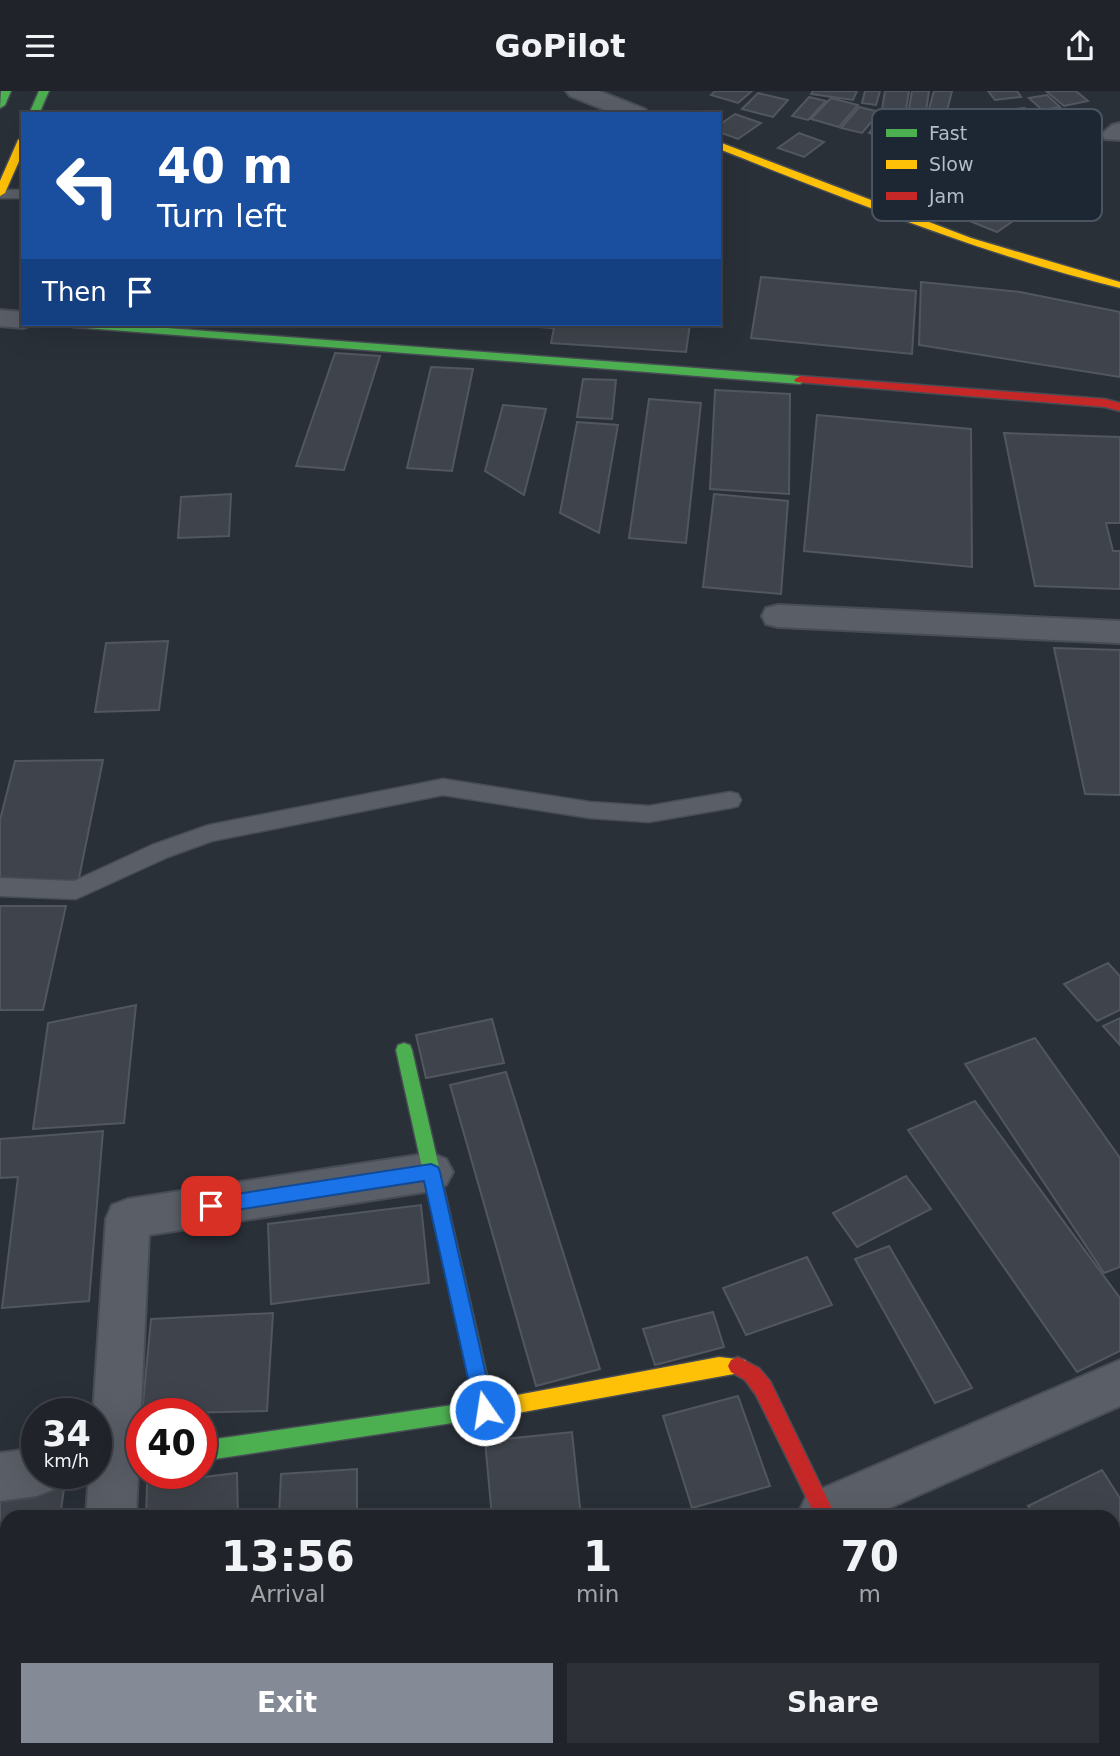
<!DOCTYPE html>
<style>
:root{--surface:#20242a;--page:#2d3036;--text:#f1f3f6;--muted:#a2a4a8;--line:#3d4147;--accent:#848b96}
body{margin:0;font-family:"DejaVu Sans",sans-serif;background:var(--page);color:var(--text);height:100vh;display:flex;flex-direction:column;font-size:26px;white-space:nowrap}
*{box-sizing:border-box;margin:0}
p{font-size:23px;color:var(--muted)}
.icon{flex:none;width:38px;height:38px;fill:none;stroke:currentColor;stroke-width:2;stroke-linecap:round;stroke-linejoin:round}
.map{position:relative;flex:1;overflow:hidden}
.sheet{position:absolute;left:0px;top:1419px;width:1120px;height:247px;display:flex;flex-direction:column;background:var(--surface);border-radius:21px 21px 0 0;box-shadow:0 7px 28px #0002,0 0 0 2px var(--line)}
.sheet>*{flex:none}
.top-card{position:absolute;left:21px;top:21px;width:700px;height:214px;border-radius:0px;box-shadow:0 7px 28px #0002,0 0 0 2px var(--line);background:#1a4fa0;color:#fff;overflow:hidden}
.speed{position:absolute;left:21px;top:1307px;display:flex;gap:14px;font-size:35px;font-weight:700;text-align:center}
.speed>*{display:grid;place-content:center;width:91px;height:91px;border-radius:50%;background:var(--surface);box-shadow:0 7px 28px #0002,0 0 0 2px var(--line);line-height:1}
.speed small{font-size:18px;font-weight:400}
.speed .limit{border:10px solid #d22;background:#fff;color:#111}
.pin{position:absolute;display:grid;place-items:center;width:60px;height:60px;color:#fff;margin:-30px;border-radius:14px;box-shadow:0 4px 10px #0006}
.me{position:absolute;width:77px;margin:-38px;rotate:347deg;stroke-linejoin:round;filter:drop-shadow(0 0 5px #0008)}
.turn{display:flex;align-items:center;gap:24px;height:147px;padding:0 21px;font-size:32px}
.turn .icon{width:91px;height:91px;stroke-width:2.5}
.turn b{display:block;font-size:49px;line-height:60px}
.then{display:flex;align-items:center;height:66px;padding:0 21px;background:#0003;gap:14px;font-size:26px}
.eta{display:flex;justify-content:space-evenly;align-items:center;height:119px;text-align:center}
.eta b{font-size:42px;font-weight:800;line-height:49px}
.button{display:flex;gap:14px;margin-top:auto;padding:14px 21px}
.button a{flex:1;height:80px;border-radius:0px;background:var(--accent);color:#fff;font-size:28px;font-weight:800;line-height:80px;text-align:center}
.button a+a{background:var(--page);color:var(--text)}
header{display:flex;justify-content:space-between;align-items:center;height:91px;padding:0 21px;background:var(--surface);font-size:32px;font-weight:800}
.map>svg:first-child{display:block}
.building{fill:#3f444c;stroke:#52575f;stroke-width:2}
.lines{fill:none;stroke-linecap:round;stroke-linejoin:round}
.lane-casing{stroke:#484c55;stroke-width:3}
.street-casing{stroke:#484c55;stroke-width:4}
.fast-casing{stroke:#484c55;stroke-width:3}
.slow-casing{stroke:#484c55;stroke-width:3}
.jam-casing{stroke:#484c55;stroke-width:3}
.lane{fill:#5a5e66;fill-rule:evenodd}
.street{fill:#5a5e66;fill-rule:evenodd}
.fast{fill:#4caf50;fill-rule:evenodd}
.slow{fill:#ffc107;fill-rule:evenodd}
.jam{fill:#c62828;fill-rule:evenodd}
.route{fill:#1a73e8;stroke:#114b97;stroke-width:2}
.key{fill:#1d2633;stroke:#4a5360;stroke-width:2}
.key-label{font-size:19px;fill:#b4bcc9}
</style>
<header><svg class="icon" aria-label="menu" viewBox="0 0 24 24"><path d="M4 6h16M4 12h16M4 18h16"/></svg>GoPilot<svg class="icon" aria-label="share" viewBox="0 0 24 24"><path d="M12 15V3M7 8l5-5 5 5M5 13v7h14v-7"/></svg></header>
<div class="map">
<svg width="1120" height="1665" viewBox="0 0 1120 1665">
<rect width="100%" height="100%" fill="#2a3038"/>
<g class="building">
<path d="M 715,0 L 752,0 L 738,12 L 711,4 Z"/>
<path d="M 813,0 L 857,0 L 853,9 L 811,3 Z"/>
<path d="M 865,0 L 880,0 L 876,14 L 862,12 Z"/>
<path d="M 885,0 L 909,0 L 905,26 L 881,24 Z"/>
<path d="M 912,0 L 929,0 L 926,20 L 909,18 Z"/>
<path d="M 934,0 L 952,0 L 947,20 L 929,18 Z"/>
<path d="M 988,0 L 1017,0 L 1021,6 L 995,9 Z"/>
<path d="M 1046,0 L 1076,0 L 1088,10 L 1064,15 Z"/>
<path d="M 758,2 L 788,9 L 773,26 L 742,18 Z"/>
<path d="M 1047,4 L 1060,16 L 1042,19 L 1029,7 Z"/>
<path d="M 809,6 L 826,10 L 808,29 L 792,25 Z"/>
<path d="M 831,7 L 858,14 L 839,36 L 811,28 Z"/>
<path d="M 859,16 L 880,21 L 862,42 L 841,37 Z"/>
<path d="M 1025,17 L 1030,24 L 1009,26 L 1004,19 Z"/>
<path d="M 735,23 L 761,32 L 738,48 L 719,41 L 719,34 Z"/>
<path d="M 881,27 L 900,31 L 888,47 L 869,42 Z"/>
<path d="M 799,42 L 824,51 L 804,66 L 778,57 Z"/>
<path d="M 997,96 L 1038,113 L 997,141 L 955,124 Z"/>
<path d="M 761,186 L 916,200 L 912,263 L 751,247 Z"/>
<path d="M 921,191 L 1020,201 L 1120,221 L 1120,286 L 919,254 Z"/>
<path d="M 493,233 L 690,233 L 686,261 L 551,252 L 554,237 Z"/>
<path d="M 335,262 L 380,265 L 344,379 L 296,375 Z"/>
<path d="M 431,276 L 473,278 L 452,380 L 407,377 Z"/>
<path d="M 583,288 L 616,289 L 612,328 L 577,326 Z"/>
<path d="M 715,299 L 790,303 L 789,403 L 710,398 Z"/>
<path d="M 649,308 L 701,312 L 686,452 L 629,447 Z"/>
<path d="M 503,314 L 546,318 L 524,404 L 485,380 Z"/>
<path d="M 817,324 L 971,338 L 972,476 L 804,460 Z"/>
<path d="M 577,331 L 618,334 L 599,442 L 560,422 Z"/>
<path d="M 1004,342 L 1120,346 L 1120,432 L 1106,432 L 1113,460 L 1120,460 L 1120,498 L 1035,495 Z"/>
<path d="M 231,403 L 229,445 L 178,447 L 181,406 Z"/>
<path d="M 714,403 L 788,410 L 781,503 L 703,496 Z"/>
<path d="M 168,550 L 159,619 L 95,621 L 106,552 Z"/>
<path d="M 1054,557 L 1120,559 L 1120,704 L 1085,703 Z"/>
<path d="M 103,669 L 78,792 L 0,793 L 0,729 L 15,670 Z"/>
<path d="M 0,815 L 66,815 L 43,919 L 0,919 Z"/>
<path d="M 1108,872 L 1120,885 L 1120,919 L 1097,930 L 1064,893 Z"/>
<path d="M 136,914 L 124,1032 L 33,1038 L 48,932 Z"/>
<path d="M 1120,927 L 1120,954 L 1103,935 Z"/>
<path d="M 492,928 L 504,972 L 426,987 L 416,944 Z"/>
<path d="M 1035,947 L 1120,1067 L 1120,1176 L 1104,1182 L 965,973 Z"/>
<path d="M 506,981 L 600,1278 L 536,1295 L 450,994 Z"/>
<path d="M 975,1010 L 1120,1207 L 1120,1260 L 1077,1281 L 908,1039 Z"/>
<path d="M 103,1040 L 89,1210 L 2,1217 L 18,1086 L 0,1087 L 0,1048 Z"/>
<path d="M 906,1085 L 931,1118 L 857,1156 L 833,1122 Z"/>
<path d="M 421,1114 L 429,1192 L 271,1213 L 268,1133 Z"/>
<path d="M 889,1155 L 972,1297 L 935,1312 L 855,1168 Z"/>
<path d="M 807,1166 L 832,1214 L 746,1244 L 723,1197 Z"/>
<path d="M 713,1221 L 724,1256 L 655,1274 L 643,1238 Z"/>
<path d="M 273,1222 L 267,1320 L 142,1323 L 151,1228 Z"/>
<path d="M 738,1305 L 770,1395 L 692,1417 L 663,1325 Z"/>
<path d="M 572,1341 L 581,1426 L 492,1426 L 485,1350 Z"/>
<path d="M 357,1378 L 357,1426 L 279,1426 L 281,1383 Z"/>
<path d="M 1102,1379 L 1120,1407 L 1120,1513 L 1113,1517 L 1113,1426 L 1035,1426 L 1028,1415 Z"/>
<path d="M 237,1382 L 238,1426 L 146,1426 L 147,1393 Z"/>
<path d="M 64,1398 L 60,1426 L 7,1426 L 7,1450 L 0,1450 L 0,1401 Z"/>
<path d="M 7,1503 L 7,1599 L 0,1600 L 0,1505 Z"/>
<path d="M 545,1659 L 638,1659 L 639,1665 L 545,1665 Z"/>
</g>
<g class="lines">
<defs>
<g id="lane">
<rect x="0" y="99" width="23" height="8"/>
<path d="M 443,688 L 590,711 L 649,715 L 730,701 L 738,703 L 741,709 L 738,715 L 730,717 L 649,731 L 590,727 L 443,704 L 212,750 L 168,766 L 76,808 L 0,805 L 0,787 L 74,790 L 152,754 L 209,734 Z"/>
</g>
<g id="street">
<path d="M 566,0 L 599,0 L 645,18 L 649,23 L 615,23 L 570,5 Z"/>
<path d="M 1120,32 L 1120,49 L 1105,48 L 1102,43 L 1112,34 Z"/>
<path d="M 0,219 L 23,221 L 23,233 L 34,233 L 23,237 L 0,235 Z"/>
<path d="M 778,514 L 1120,530 L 1120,552 L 778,536 L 766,533 L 762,525 L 766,517 Z"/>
<path d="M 431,1062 L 446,1068 L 453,1081 L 446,1094 L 431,1100 L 149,1144 L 136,1426 L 86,1426 L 89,1382 L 96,1382 L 96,1323 L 93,1323 L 106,1128 L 112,1114 L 128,1108 Z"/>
<path d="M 1120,1269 L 1120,1315 L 869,1426 L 802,1426 L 799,1421 L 807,1404 Z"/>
<path d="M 37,1357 L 37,1382 L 61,1382 L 54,1398 L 37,1405 L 0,1410 L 0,1362 Z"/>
<path d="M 66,1659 L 120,1659 L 119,1665 L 65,1665 Z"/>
<path d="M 878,1659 L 932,1659 L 933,1665 L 879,1665 Z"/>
</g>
<g id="fast">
<path d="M 1,0 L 11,0 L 5,14 L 0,17 Z"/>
<path d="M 39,0 L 49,0 L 39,23 L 29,23 Z"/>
<path d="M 68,233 L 114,233 L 800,285 L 806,289 L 800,293 L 73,236 Z"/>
<path d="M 404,952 L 410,954 L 412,959 L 495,1319 L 492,1326 L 201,1370 L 201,1350 L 474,1311 L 396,959 L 398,954 Z"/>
</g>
<g id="slow">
<path d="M 23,46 L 23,61 L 5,102 L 0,105 L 0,90 L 18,49 Z"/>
<path d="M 719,51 L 971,147 L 1120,191 L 1120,197 C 982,163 851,110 719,58 Z"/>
<path d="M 719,1266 L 745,1269 L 748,1275 L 745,1281 L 485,1328 L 478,1326 L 475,1319 L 478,1312 L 485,1310 Z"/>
</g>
<g id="jam">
<path d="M 800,285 L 1105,308 L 1120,312 L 1120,320 L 1105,316 L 796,291 L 794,289 Z"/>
<path d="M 738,1266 L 759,1277 L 770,1290 L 836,1426 L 816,1426 L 756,1304 L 745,1289 L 731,1281 L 728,1275 L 731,1269 Z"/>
</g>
</defs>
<use href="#lane" class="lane-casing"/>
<use href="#street" class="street-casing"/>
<use href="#fast" class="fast-casing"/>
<use href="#slow" class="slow-casing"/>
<use href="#jam" class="jam-casing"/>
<use href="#lane" class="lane"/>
<use href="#street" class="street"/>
<use href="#fast" class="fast"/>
<use href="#slow" class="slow"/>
<use href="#jam" class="jam"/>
</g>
<path class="route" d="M 431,1073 L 438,1076 L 440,1081 L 494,1319 L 492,1325 L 485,1328 L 478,1325 L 475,1319 L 424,1090 L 211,1123 L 204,1121 L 202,1115 L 204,1109 L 211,1107 Z"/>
<rect x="872" y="18" width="230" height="112" rx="10" class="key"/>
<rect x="886" y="38" width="31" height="8" fill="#4caf50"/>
<rect x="886" y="69" width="31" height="9" fill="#ffc107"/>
<rect x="886" y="101" width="31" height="8" fill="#c62828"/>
<g class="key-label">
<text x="929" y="49">Fast</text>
<text x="929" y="80">Slow</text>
<text x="929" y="112">Jam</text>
</g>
</svg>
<div class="speed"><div>34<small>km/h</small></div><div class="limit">40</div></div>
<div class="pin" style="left:211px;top:1115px;background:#d93025"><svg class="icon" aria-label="arrive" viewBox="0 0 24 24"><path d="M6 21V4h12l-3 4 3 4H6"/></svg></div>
<svg class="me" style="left:485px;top:1319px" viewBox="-20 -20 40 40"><circle r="17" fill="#1a73e8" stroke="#fff" stroke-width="3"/><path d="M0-11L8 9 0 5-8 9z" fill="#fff"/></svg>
<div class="top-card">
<div class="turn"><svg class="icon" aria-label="left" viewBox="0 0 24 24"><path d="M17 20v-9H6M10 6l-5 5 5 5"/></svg><div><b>40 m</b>Turn left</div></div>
<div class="then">Then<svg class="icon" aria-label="arrive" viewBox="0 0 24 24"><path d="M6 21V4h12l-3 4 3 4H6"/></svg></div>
</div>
<section class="sheet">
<div class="eta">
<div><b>13:56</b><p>Arrival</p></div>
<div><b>1</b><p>min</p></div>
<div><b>70</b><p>m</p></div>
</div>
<div class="button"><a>Exit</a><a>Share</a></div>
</section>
</div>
